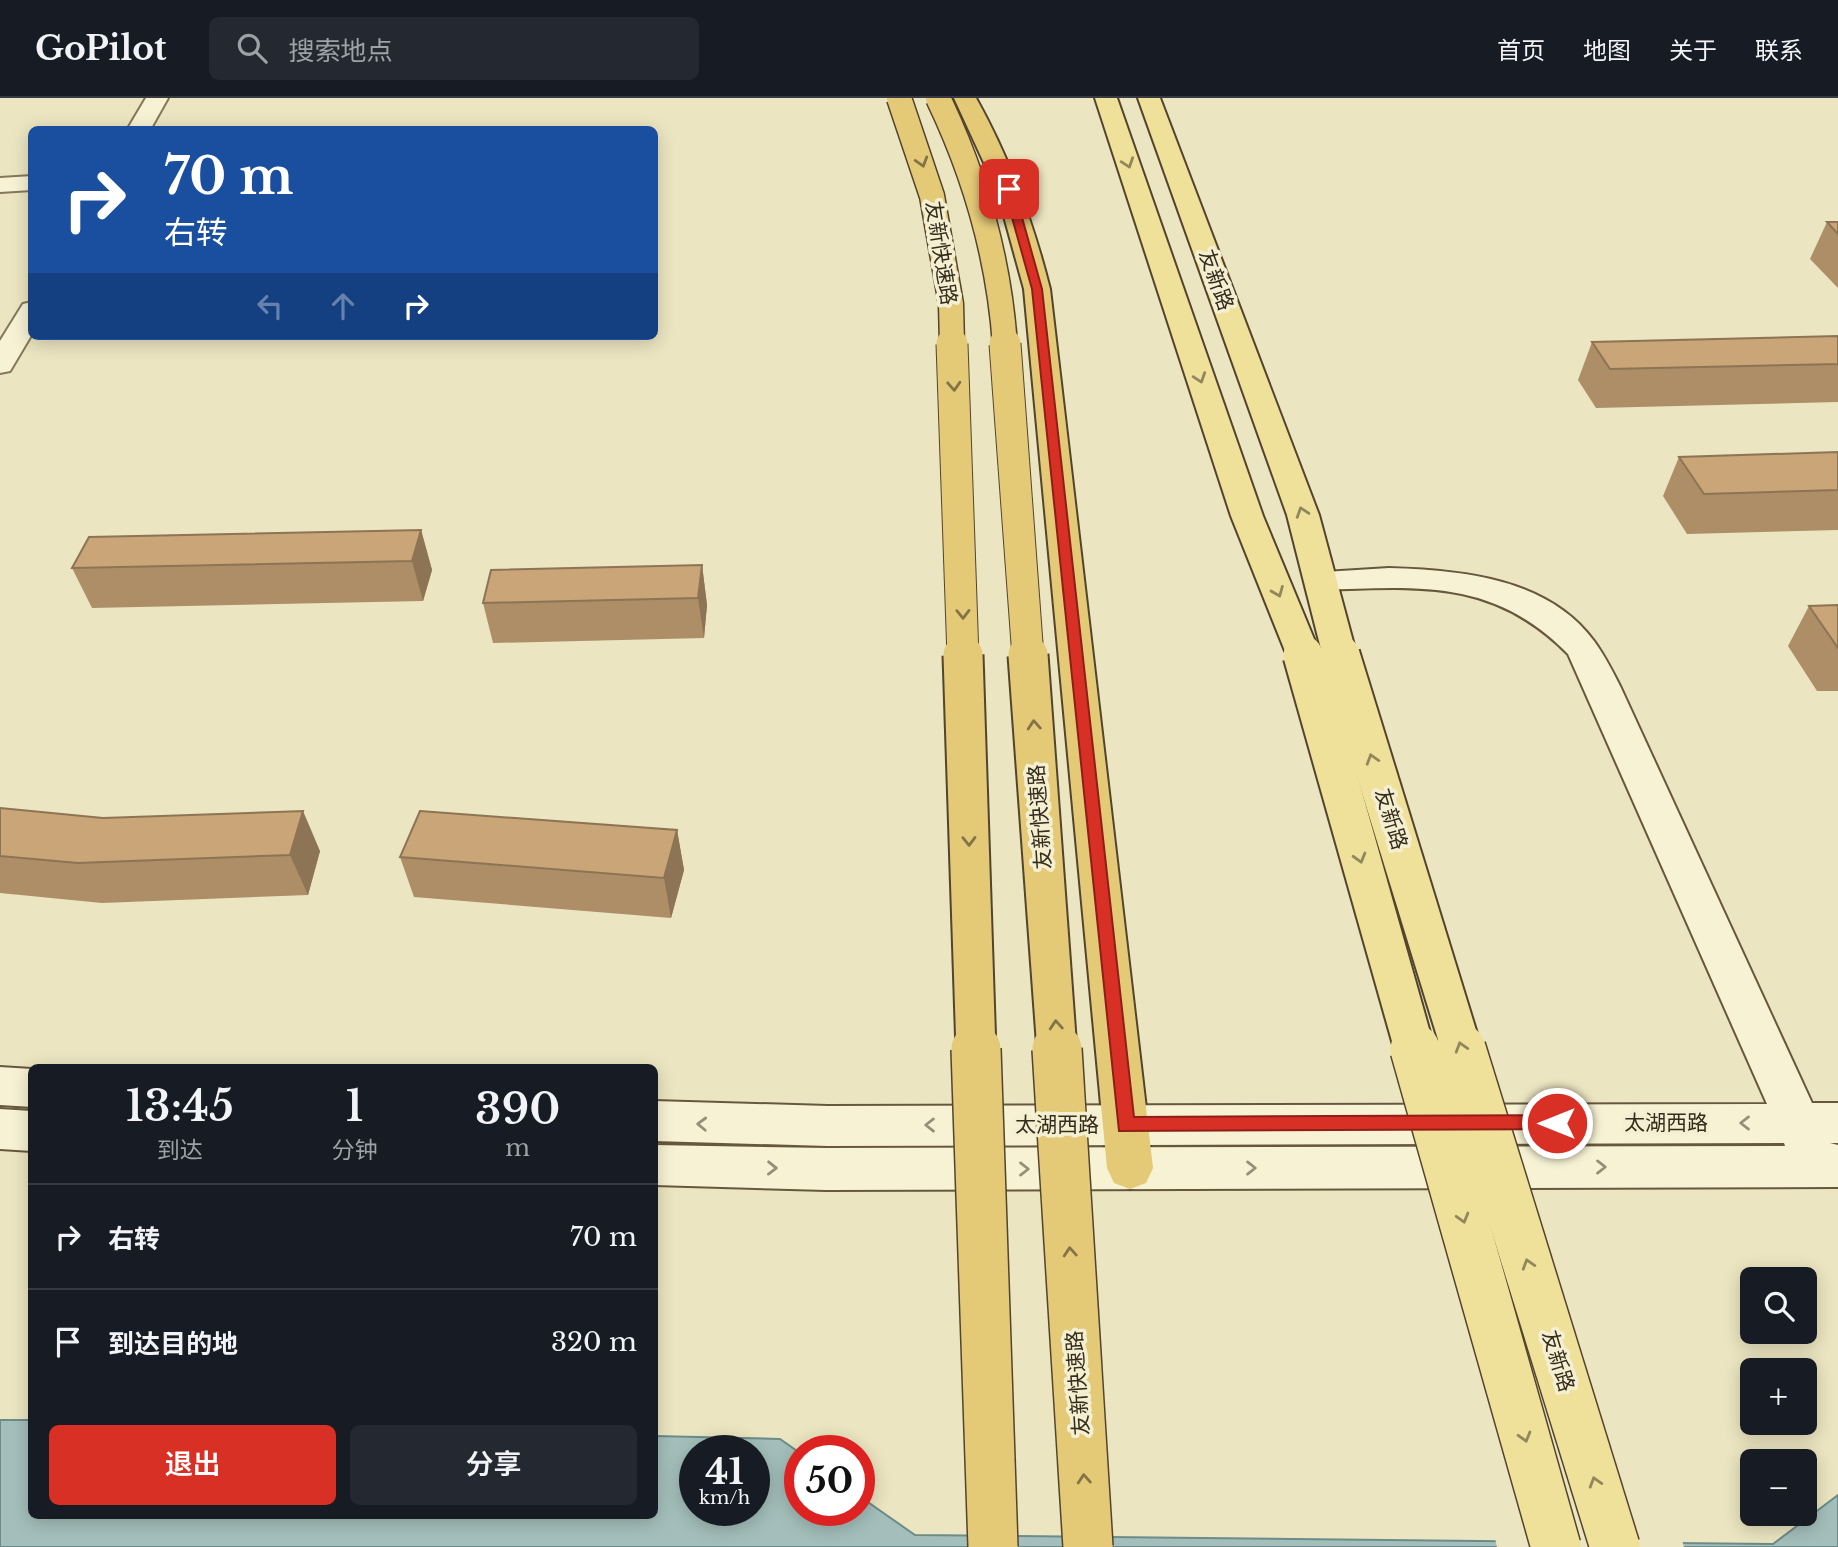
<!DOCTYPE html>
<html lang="zh">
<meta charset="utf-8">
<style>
:root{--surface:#171b24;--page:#242831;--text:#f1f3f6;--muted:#9ea1a6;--line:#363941;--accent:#d93025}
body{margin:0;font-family:"Libre Baskerville","Noto Sans SC",serif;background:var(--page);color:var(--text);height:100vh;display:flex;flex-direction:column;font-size:26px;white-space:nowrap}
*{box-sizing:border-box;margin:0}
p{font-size:23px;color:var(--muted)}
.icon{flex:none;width:38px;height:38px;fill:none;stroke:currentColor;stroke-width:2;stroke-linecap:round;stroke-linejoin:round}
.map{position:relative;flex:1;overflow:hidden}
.side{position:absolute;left:28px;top:966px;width:630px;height:455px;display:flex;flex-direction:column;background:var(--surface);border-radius:10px;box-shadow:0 4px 18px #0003}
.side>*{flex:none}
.hud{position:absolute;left:28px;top:28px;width:630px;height:214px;border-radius:10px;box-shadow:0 4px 18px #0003;background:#1a4fa0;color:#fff;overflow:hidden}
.controls{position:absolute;left:1740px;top:1169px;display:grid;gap:14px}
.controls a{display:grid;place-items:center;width:77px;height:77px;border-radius:10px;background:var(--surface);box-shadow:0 4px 18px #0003;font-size:35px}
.speed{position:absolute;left:679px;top:1337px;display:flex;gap:14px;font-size:35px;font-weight:700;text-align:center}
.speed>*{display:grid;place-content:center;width:91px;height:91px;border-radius:50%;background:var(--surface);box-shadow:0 4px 18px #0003;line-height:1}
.speed small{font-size:18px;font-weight:400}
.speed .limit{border:10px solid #d22;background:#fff;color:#111}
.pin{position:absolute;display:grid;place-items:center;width:60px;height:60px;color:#fff;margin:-30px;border-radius:14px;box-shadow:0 4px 10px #0006}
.me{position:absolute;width:77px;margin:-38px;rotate:270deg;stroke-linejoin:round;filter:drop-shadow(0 0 5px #0008)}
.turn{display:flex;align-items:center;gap:24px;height:147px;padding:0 21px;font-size:32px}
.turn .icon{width:91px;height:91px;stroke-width:2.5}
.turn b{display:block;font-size:49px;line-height:60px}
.lanes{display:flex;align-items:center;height:66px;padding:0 21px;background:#0003;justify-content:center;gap:35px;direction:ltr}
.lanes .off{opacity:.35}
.eta{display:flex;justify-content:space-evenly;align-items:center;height:119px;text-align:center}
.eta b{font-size:42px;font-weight:600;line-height:49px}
.primary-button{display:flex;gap:14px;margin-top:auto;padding:14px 21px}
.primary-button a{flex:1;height:80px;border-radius:10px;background:var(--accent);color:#fff;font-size:28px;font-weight:600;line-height:80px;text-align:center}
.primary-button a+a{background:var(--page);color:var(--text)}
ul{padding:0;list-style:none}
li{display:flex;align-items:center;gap:21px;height:105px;padding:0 21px;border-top:2px solid var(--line)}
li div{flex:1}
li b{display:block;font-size:26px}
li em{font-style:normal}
header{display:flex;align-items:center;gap:42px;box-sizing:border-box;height:98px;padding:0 35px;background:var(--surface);border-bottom:2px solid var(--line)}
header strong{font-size:33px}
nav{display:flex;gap:38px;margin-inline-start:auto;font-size:24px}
.search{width:490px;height:63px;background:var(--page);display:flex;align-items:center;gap:18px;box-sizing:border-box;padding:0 24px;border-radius:10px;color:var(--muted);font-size:26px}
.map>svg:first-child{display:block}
.water{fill:#a4bfbb;stroke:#6b8c89;stroke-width:2;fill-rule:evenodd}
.pier{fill:#ece5c1}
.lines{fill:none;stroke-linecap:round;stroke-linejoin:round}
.tertiary-casing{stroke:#85775a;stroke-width:4}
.secondary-casing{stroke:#67583d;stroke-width:4}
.primary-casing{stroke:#53442e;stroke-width:4}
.trunk-casing{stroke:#53442e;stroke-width:4}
.tertiary{fill:#f7f2d4;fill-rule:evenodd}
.secondary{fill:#f7f2d4;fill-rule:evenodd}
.primary{fill:#efe09a;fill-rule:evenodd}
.trunk{fill:#e4c977;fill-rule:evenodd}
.primary-bridge-far2-casing{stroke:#53442e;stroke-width:33;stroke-linecap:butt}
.primary-bridge-far1-casing{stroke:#53442e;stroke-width:43;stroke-linecap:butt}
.primary-bridge-casing{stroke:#53442e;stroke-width:52;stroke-linecap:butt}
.trunk-bridge-far3-casing{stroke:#53442e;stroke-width:27;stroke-linecap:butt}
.trunk-bridge-far2-casing{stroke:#53442e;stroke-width:33;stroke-linecap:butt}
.trunk-bridge-far1-casing{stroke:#53442e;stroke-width:43;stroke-linecap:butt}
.trunk-bridge-casing{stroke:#53442e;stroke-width:52;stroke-linecap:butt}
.primary-bridge-far2{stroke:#efe09a;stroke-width:31}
.primary-bridge-far1{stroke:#efe09a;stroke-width:39}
.primary-bridge{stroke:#efe09a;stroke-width:49}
.trunk-bridge-far3{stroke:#e4c977;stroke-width:24}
.trunk-bridge-far2{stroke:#e4c977;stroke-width:31}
.trunk-bridge-far1{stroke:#e4c977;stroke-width:39}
.trunk-bridge{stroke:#e4c977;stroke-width:49}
.wall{fill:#ad8e67}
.shaded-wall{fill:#8d7454}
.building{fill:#c9a578;stroke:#8d7454;stroke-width:2}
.oneway{stroke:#847346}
.oneway2{stroke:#92865c}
.oneway3{stroke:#968f78}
.route{fill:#d93025;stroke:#8d1f18;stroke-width:2}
.labels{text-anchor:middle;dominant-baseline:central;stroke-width:7;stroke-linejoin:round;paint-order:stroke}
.street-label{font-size:21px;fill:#352c1d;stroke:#f4efd1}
</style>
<header>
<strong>GoPilot</strong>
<div class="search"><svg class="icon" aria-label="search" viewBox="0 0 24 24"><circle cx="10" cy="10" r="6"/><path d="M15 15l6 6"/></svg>搜索地点</div>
<nav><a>首页</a><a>地图</a><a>关于</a><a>联系</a></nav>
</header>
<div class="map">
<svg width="1838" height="1449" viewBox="0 0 1838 1449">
<rect width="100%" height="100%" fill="#ece5c1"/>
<path class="water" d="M 0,1322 L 31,1322 L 32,1418 L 654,1418 L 655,1338 L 780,1341 L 800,1355 L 800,1412 L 859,1412 L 859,1398 L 915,1437 L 1773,1446 L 1838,1397 L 1838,1449 L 0,1449 ZM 695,1353 L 754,1353 L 754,1412 L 695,1412 Z"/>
<path class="pier" d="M 1495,1440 L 1682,1442 L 1684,1449 L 1497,1449 Z"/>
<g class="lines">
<defs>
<g id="tertiary">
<path d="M 146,0 L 168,0 L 150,32 L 127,32 Z"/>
<path d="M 32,78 L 32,92 L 0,94 L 0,80 Z"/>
<path d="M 32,204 L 32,236 L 10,273 L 0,275 L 0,243 L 23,206 Z"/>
</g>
<g id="secondary">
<path d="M 1389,470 C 1461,472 1548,480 1594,543 C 1605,558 1613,574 1621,590 L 1812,1005 L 1838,1005 L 1838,1045 L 1830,1045 L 1838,1047 L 1838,1089 L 826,1092 L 654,1087 L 654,1047 L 826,1050 L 1785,1048 L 1784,1045 L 828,1048 L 654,1043 L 654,1003 L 828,1008 L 1767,1006 L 1568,556 C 1493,480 1419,489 1320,492 L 1308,489 L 1304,482 L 1308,475 Z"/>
<path d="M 0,969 L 32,971 L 32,1009 L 0,1007 Z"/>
<path d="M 0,1011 L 32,1013 L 32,1053 L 0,1051 Z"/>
</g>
<g id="primary">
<path d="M 1095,0 L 1117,0 L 1263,418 L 1319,553 L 1314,561 L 1302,564 L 1290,561 L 1285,553 L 1231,418 Z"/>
<path d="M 1138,0 L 1160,0 L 1319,417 L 1355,551 L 1350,559 L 1338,562 L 1326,559 L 1321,551 L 1287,417 Z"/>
</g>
<path id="trunk" d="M 954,0 L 976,0 C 1010,61 1033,124 1050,191 L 1153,1070 L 1146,1085 L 1130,1091 L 1114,1085 L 1107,1070 L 1024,191 L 997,93 Z"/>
</defs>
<use href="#tertiary" class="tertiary-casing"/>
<use href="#secondary" class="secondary-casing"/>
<use href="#primary" class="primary-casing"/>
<use href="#trunk" class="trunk-casing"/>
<use href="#tertiary" class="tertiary"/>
<use href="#secondary" class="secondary"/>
<use href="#primary" class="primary"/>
<use href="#trunk" class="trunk"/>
<defs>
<g id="primary-bridge-far2">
<path d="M 1338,551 L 1340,559"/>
<path d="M 1302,553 L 1304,559"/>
</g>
<g id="primary-bridge-far1">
<path d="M 1303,557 L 1415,953"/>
<path d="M 1340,557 L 1462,953"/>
</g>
<g id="primary-bridge">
<path d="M 1415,951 L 1556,1449"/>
<path d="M 1461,951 L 1615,1449"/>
</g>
<g id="trunk-bridge-far3">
<path d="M 899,0 L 932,98 L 951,206 L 952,247"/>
<path d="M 938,0 C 975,77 999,162 1005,247"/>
</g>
<g id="trunk-bridge-far2">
<path d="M 952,246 L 963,559"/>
<path d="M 1005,246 L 1028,559"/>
</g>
<g id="trunk-bridge-far1">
<path d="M 963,557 L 976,953"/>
<path d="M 1028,557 L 1057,953"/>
</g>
<g id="trunk-bridge">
<path d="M 976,951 L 993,1449"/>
<path d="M 1057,951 L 1088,1449"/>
</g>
</defs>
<use href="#primary-bridge-far2" class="primary-bridge-far2-casing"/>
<use href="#primary-bridge-far1" class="primary-bridge-far1-casing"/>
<use href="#primary-bridge" class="primary-bridge-casing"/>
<use href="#trunk-bridge-far3" class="trunk-bridge-far3-casing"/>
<use href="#trunk-bridge-far2" class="trunk-bridge-far2-casing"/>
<use href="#trunk-bridge-far1" class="trunk-bridge-far1-casing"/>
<use href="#trunk-bridge" class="trunk-bridge-casing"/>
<use href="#primary-bridge-far2" class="primary-bridge-far2"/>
<use href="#primary-bridge-far1" class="primary-bridge-far1"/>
<use href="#primary-bridge" class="primary-bridge"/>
<use href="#trunk-bridge-far3" class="trunk-bridge-far3"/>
<use href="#trunk-bridge-far2" class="trunk-bridge-far2"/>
<use href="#trunk-bridge-far1" class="trunk-bridge-far1"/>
<use href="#trunk-bridge" class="trunk-bridge"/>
</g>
<g class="wall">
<path d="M 1827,124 L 1838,124 L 1838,190 L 1810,161 Z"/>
<path d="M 1838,238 L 1838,304 L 1596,310 L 1578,282 L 1592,244 Z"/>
<path d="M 1838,354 L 1838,432 L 1687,436 L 1663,398 L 1679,359 Z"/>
<path d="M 421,432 L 432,472 L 423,503 L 92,510 L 72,470 Z"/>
<path d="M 702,467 L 707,507 L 704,540 L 493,545 L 483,505 Z"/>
<path d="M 1838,507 L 1838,593 L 1817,593 L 1788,548 L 1809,508 Z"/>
<path d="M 0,710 L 103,720 L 320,753 L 308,797 L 102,805 L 0,795 Z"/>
<path d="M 677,732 L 684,772 L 671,820 L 414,799 L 400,759 Z"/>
</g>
<g class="shaded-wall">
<path d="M 421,432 L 432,472 L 423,503 L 412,463 Z"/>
<path d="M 702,467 L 707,507 L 704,540 L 698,500 Z"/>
<path d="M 303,713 L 320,753 L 308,797 L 290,757 Z"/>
<path d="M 677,732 L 684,772 L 671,820 L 664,780 Z"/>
</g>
<g class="building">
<path d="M 1827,124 L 1838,124 L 1838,136 Z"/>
<path d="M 1838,238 L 1838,266 L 1610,271 L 1592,244 Z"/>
<path d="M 1838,354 L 1838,392 L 1704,396 L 1679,359 Z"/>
<path d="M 421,432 L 412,463 L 72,470 L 89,439 Z"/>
<path d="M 702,467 L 698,500 L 483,505 L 491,472 Z"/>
<path d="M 1838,507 L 1838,550 L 1809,508 Z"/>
<path d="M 0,710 L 103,720 L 303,713 L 290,757 L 78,765 L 0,758 Z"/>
<path d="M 420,713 L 677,732 L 664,780 L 400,759 Z"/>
</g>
<defs><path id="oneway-chevron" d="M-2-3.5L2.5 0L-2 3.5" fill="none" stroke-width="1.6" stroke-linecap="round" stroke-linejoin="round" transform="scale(1.75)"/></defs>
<g class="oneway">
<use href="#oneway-chevron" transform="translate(922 64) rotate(73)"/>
<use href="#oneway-chevron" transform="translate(954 288) rotate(87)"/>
<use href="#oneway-chevron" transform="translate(963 516) rotate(89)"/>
<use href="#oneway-chevron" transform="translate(1034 627) rotate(-94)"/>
<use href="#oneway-chevron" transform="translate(969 743) rotate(89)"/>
<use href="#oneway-chevron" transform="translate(1056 927) rotate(-94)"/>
<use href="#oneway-chevron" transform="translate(1070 1154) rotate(-94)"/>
<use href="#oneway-chevron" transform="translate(1084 1381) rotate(-94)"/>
</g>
<g class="oneway2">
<use href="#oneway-chevron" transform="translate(1128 65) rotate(71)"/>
<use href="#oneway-chevron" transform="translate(1200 280) rotate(71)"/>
<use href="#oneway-chevron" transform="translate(1302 414) rotate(-108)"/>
<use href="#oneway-chevron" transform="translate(1278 494) rotate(68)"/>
<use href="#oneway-chevron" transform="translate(1372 661) rotate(-107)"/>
<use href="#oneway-chevron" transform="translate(1360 760) rotate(74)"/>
<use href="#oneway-chevron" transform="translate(1461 949) rotate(-107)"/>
<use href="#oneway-chevron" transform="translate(1463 1120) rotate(74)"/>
<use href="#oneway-chevron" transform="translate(1528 1166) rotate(-107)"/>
<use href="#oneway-chevron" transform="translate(1525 1339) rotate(74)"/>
<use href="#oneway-chevron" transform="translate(1595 1384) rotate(-107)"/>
</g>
<g class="oneway3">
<use href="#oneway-chevron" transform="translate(1745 1025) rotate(180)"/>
<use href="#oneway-chevron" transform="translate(702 1026) rotate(-178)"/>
<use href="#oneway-chevron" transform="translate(930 1027) rotate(180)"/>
<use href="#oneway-chevron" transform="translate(1601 1069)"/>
<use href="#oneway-chevron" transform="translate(772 1070) rotate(1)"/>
<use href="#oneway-chevron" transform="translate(1251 1070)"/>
<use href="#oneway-chevron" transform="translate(1024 1071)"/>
</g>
<path class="route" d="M 1009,88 L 1014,91 L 1042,191 L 1134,1019 L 1557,1017 L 1564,1020 L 1566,1025 L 1564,1031 L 1119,1033 L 1032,191 L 1004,91 Z"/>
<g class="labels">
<g class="street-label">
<text transform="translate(941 155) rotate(81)">友新快速路</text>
<text transform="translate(1216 182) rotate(70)">友新路</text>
<text transform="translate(1040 719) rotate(-94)">友新快速路</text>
<text transform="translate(1391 721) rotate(73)">友新路</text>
<text x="1666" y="1025">太湖西路</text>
<text x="1057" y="1027">太湖西路</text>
<text transform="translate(1558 1263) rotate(73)">友新路</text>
<text transform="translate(1078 1285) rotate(-94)">友新快速路</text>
</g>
</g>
</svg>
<div class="controls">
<a><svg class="icon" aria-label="search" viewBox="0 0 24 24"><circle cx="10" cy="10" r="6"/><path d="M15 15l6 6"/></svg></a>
<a>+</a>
<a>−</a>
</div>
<div class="speed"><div>41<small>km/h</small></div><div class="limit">50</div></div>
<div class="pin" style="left:1009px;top:91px;background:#d93025"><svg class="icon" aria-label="arrive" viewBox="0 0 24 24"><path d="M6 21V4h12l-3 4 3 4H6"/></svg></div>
<svg class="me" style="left:1557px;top:1025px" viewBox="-20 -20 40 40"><circle r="17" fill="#d93025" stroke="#fff" stroke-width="3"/><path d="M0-11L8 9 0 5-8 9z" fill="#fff"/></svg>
<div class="hud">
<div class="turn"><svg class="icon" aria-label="right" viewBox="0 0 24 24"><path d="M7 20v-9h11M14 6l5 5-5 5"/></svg><div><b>70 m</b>右转</div></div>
<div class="lanes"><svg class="icon off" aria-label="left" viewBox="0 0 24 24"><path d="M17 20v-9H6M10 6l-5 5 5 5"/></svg><svg class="icon off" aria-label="ahead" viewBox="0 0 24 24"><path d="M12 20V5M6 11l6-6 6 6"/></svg><svg class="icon" aria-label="right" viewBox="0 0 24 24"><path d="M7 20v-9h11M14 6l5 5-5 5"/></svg></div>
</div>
<section class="side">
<div class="eta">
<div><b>13:45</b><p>到达</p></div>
<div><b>1</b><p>分钟</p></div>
<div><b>390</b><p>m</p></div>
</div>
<ul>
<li><svg class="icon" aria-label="right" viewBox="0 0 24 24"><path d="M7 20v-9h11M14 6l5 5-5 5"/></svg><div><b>右转</b></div><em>70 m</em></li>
<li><svg class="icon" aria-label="arrive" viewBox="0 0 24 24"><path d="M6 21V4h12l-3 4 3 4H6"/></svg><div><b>到达目的地</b></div><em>320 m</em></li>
</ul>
<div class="primary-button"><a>退出</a><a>分享</a></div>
</section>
</div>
